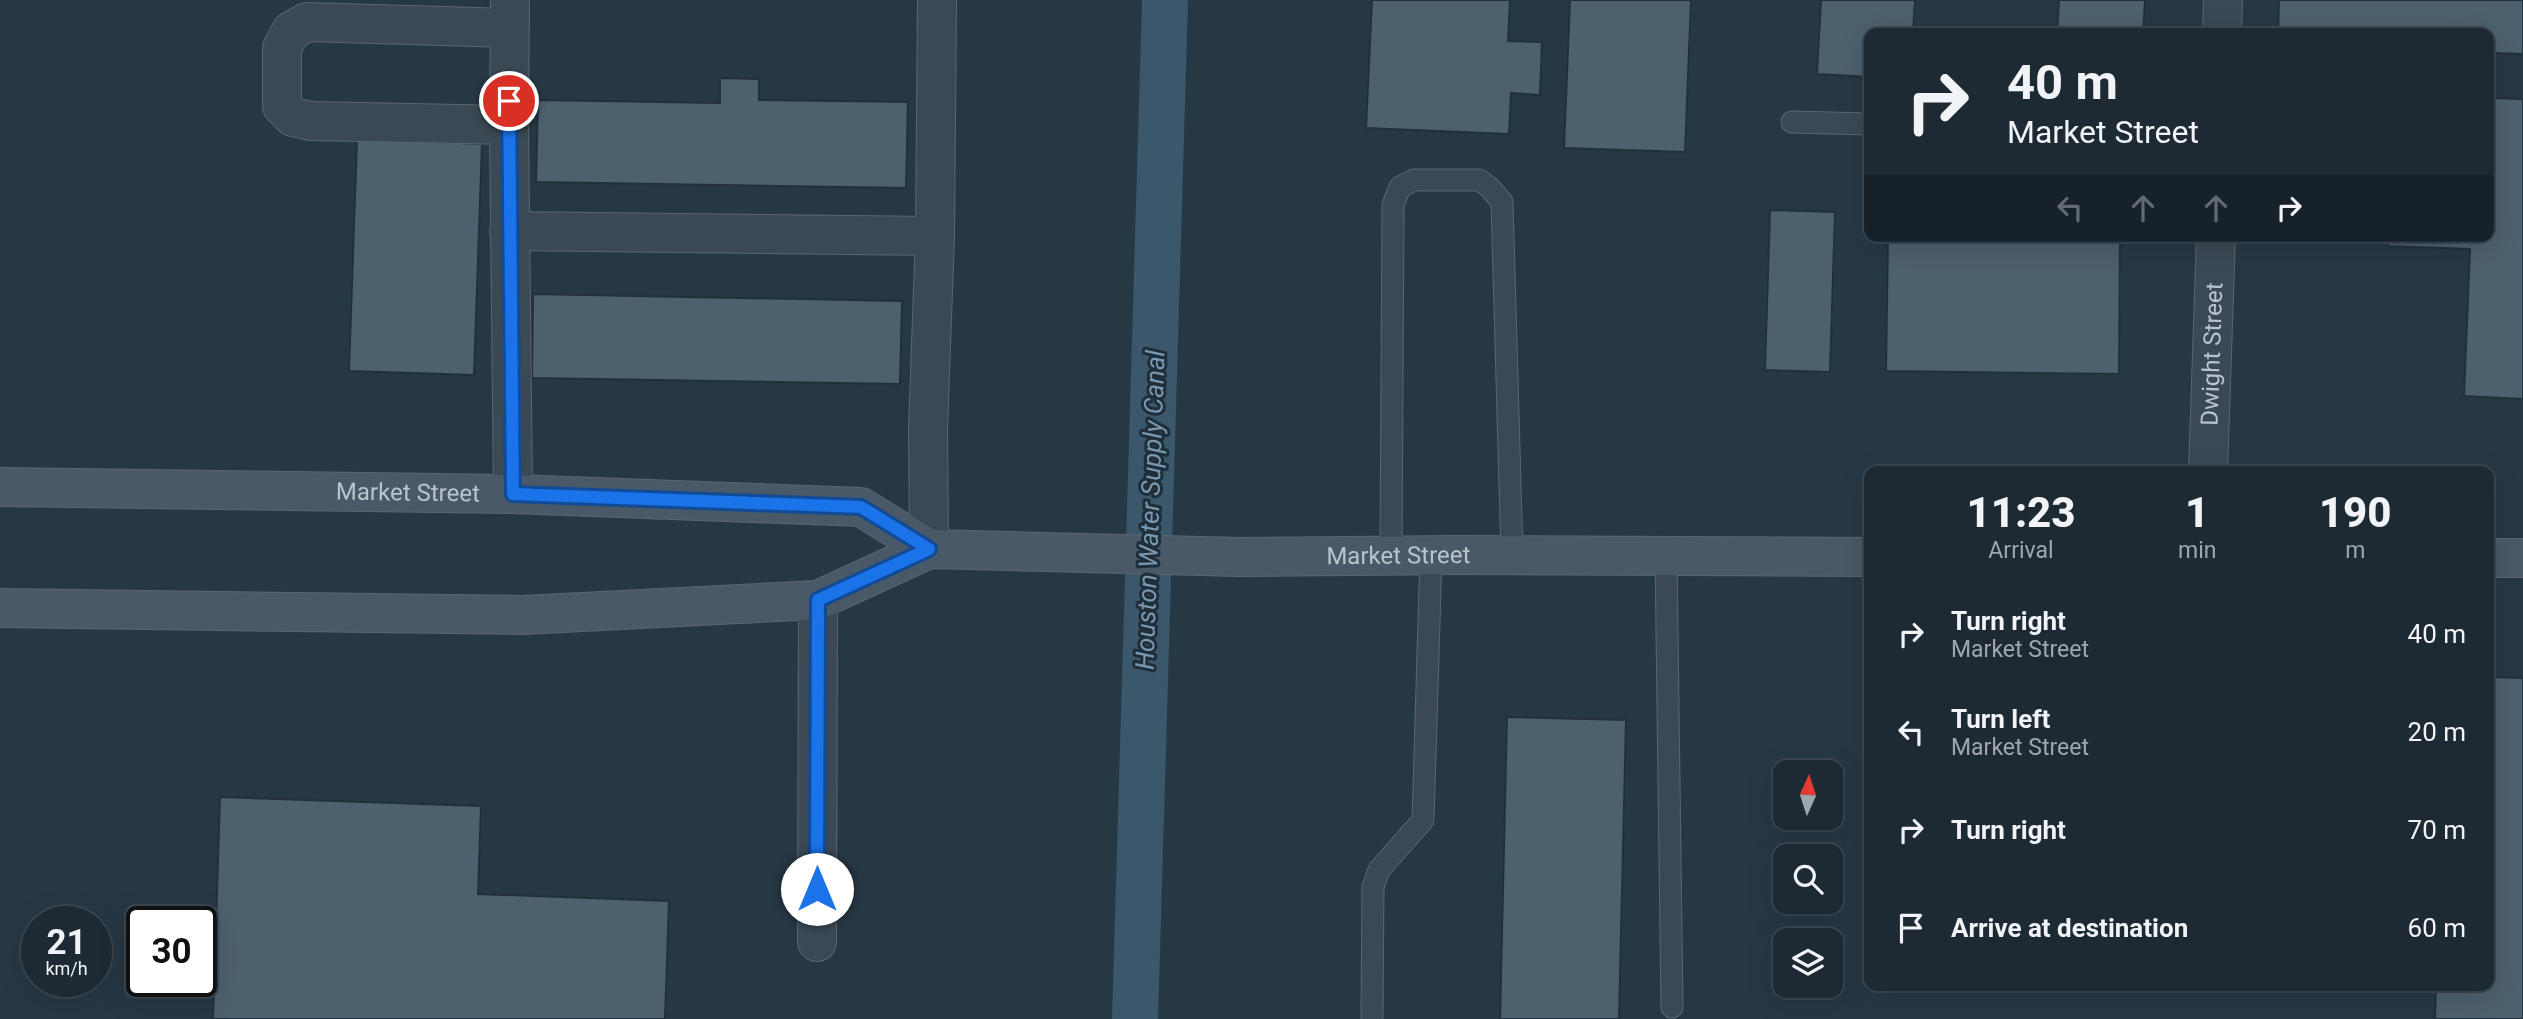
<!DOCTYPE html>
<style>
:root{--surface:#1d2a34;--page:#2a3640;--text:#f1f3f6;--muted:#a0a7ac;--line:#3b464f}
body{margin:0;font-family:Roboto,sans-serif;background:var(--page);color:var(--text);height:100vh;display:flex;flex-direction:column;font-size:26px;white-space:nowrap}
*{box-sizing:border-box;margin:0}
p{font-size:23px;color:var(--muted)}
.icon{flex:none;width:38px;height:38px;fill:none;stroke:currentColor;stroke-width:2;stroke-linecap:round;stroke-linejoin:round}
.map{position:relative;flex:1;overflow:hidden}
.sheet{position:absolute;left:1864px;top:466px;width:630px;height:525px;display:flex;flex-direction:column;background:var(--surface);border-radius:14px;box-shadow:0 7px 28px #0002,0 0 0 2px var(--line)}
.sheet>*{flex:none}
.guide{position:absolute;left:1864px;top:28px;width:630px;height:214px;border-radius:14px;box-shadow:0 7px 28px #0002,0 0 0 2px var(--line);background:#1d2a34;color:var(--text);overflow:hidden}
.needle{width:46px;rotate:3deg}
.controls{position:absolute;left:1773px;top:760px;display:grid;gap:14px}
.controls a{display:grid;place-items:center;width:70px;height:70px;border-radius:14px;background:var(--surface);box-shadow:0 7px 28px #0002,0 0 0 2px var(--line);font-size:35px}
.speed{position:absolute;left:21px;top:906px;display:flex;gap:14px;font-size:35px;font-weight:700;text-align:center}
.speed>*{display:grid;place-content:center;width:91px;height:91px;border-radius:50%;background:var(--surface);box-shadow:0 7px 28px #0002,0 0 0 2px var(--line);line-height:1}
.speed small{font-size:18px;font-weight:400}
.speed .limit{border:4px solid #111;border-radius:10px;background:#fff;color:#111}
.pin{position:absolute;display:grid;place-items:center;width:60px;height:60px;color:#fff;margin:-30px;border:4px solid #fff;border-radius:50%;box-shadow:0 2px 7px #0007}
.me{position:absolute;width:77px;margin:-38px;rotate:0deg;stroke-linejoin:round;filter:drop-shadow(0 0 5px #0008)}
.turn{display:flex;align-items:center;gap:24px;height:147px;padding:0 28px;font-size:32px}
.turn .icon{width:91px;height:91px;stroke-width:2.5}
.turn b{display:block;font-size:49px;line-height:60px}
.lanes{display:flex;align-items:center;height:66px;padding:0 28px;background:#0003;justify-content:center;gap:35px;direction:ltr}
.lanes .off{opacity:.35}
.eta{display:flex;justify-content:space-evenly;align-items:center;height:119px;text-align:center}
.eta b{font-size:42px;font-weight:800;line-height:49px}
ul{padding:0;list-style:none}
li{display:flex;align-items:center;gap:21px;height:98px;padding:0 28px}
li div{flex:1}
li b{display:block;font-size:26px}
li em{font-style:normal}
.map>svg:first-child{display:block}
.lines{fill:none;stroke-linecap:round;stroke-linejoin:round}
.canal{stroke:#3a576c;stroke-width:46}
.building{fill:#4d606d;stroke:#22303c;stroke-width:2}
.lane-casing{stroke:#5a6772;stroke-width:23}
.street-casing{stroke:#5a6772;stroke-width:40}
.secondary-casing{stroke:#5a6772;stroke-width:40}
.lane{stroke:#3b4954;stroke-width:21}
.street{stroke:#3b4954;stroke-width:38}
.secondary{stroke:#495967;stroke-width:38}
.route-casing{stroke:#114b97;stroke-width:18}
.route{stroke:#1a73e8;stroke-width:12}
.labels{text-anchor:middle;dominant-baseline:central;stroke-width:6;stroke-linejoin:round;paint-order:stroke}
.street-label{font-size:24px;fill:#b9c4ce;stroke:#202e3a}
.water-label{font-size:26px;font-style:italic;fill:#7899b1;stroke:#202e3a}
</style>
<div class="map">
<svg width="2523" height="1019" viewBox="0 0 2523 1019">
<rect width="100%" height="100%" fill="#273845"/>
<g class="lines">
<path class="canal" d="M 1135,1019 L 1165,0"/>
</g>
<g class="building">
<path d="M 1372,0 L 1510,0 L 1508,41 L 1542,42 L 1540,95 L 1511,93 L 1509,134 L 1366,128 Z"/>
<path d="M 1570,0 L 1691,0 L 1685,152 L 1564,148 Z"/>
<path d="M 1821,0 L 1915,0 L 1913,33 L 1869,33 L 1869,77 L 1817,74 Z"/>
<path d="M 2059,0 L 2145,0 L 2143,33 L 2057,33 Z"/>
<path d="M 2279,0 L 2523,0 L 2523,54 L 2488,53 L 2488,33 L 2278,33 Z"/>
<path d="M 720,78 L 759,79 L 759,100 L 908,102 L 906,188 L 536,182 L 538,100 L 720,103 Z"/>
<path d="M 2488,98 L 2523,99 L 2523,399 L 2464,396 L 2470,249 L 2388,246 L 2389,236 L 2488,236 Z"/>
<path d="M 357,139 L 482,144 L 474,375 L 349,371 Z"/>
<path d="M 1770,210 L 1835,212 L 1830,372 L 1765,370 Z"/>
<path d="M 1888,236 L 2120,236 L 2119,374 L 1886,371 Z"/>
<path d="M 533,294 L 902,301 L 900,384 L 532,378 Z"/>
<path d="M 2488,677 L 2523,678 L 2523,1019 L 2435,1019 L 2436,985 L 2488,985 Z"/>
<path d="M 1507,717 L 1626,720 L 1619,1019 L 1500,1019 Z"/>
<path d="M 220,797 L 481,806 L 478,894 L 669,901 L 665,1019 L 213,1019 Z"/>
</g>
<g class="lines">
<defs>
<g id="lane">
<path d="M 1792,122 L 1869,124"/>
<path d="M 1391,556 L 1393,205 L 1400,187 L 1414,180 L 1479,180 L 1490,188 L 1502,202 L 1512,555"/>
<path d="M 1666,556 L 1672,1007"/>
<path d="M 1372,1019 L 1373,887 L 1379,870 L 1423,820 L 1431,555"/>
</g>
<g id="street">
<path d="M 510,0 L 509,125 L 513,494"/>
<path d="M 2222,33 L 2223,0"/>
<path d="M 509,125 L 311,121 L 293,117 L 282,106 L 282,48 L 291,31 L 307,22 L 509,28"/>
<path d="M 509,231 L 935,236"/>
<path id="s1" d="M 2208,471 L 2216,236"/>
<path d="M 929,549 L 928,428 L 935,236 L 937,0"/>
<path d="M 817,942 L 818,600"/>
</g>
<g id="secondary">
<path id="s2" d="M 0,487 L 513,494 L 861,507 L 929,549"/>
<path d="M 2488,558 L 2523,558"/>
<path id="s3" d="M 0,608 L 523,615 L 818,600 L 929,549 L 1239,557 L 1456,555 L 1869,557"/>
</g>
</defs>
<use href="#lane" class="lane-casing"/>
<use href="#street" class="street-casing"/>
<use href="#secondary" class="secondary-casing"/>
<use href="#lane" class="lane"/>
<use href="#street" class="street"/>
<use href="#secondary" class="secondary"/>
</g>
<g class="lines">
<defs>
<path id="route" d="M 509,101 L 513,494 L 861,507 L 929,549 L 818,600 L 817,889"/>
</defs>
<use href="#route" class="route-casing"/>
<use href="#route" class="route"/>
</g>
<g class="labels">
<g class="street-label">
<text stroke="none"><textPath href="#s1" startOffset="117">Dwight Street</textPath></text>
<text stroke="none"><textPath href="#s2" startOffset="408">Market Street</textPath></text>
<text stroke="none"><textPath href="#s3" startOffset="1410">Market Street</textPath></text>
</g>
<g class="water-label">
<text transform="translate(1150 510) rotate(-88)">Houston Water Supply Canal</text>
</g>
</g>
</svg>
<div class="controls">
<a><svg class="needle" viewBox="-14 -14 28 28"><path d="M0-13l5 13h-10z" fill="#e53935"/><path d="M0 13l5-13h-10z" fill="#a0a7ac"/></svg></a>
<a><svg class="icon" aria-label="search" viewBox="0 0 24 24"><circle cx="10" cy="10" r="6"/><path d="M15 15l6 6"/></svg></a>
<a><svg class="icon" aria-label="layers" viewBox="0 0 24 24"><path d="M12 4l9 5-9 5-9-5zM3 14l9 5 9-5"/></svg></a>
</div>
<div class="speed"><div>21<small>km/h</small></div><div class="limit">30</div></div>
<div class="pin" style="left:509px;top:101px;background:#d93025"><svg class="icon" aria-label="arrive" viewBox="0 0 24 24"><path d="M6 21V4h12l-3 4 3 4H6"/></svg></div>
<svg class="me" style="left:817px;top:889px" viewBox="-20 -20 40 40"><circle r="19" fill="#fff"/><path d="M0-13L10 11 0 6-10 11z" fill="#1a73e8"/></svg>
<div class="guide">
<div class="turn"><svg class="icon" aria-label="right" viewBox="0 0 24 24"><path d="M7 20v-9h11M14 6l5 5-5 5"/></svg><div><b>40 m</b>Market Street</div></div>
<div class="lanes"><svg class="icon off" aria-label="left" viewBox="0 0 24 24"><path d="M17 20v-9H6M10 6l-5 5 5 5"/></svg><svg class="icon off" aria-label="ahead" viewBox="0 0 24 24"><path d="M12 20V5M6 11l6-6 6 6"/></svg><svg class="icon off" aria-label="ahead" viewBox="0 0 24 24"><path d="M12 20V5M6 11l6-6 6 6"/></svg><svg class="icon" aria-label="right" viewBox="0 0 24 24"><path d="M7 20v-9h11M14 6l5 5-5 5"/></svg></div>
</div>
<section class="sheet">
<div class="eta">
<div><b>11:23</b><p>Arrival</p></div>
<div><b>1</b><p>min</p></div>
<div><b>190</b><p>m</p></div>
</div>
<ul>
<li><svg class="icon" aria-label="right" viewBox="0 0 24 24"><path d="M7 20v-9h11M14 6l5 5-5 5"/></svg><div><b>Turn right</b><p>Market Street</p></div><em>40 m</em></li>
<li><svg class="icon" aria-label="left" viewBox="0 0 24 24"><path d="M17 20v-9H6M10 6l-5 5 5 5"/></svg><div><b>Turn left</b><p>Market Street</p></div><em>20 m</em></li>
<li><svg class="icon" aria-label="right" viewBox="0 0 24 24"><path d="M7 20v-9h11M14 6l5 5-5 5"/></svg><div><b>Turn right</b></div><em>70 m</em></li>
<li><svg class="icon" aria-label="arrive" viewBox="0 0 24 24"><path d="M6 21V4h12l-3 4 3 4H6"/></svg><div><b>Arrive at destination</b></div><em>60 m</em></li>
</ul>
</section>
</div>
